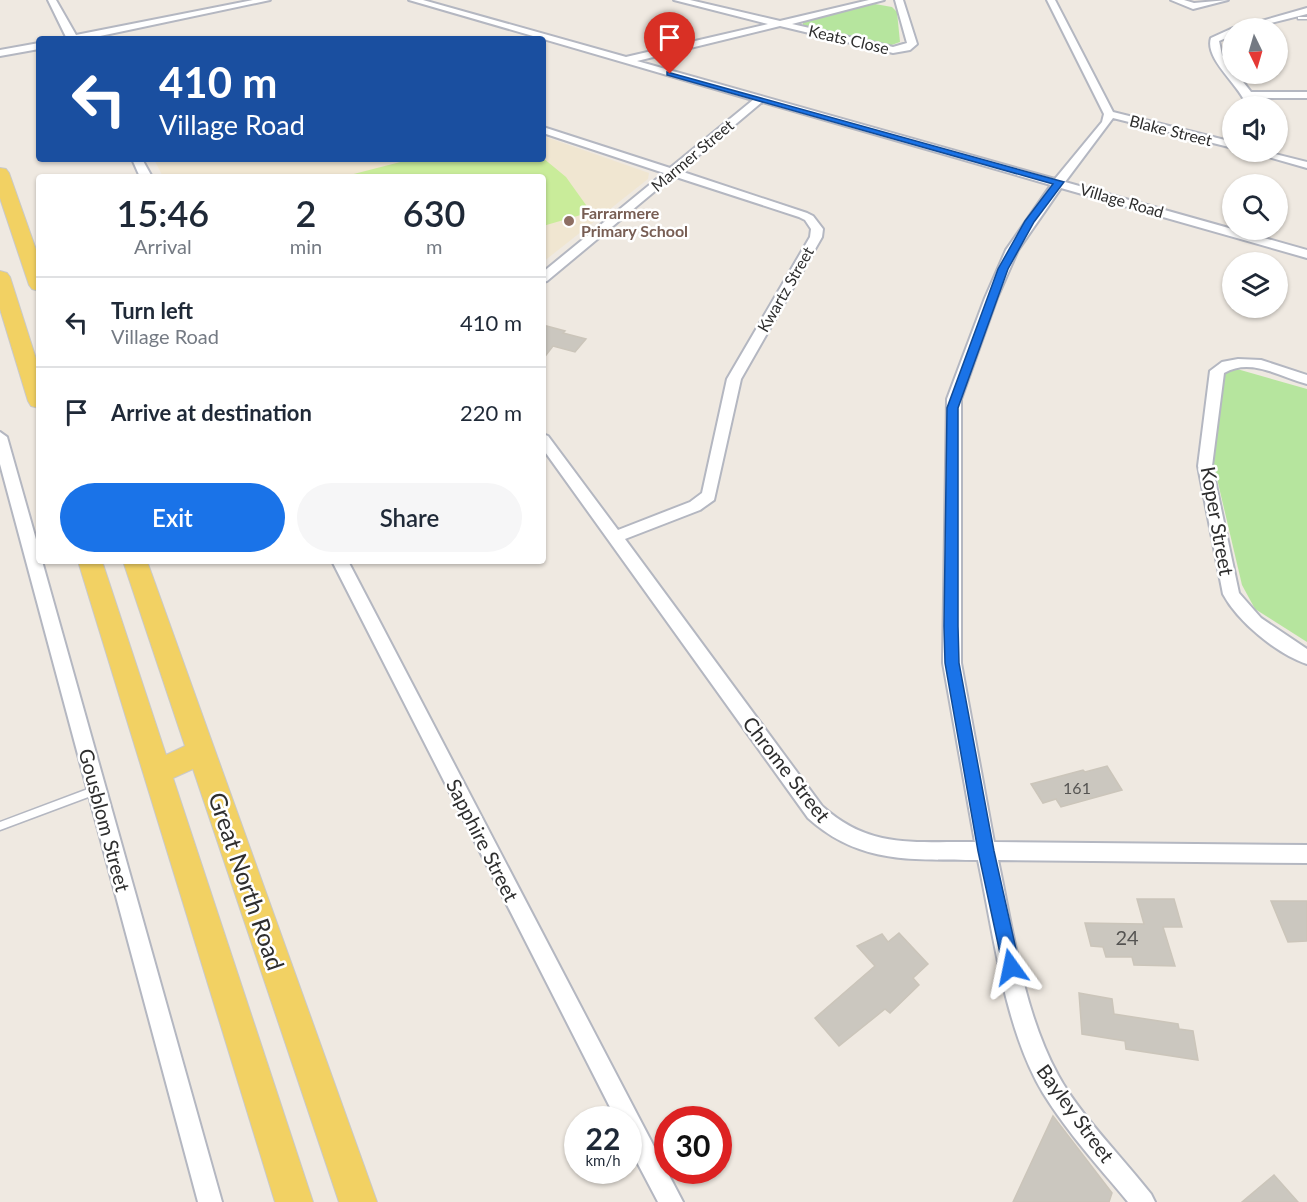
<!DOCTYPE html>
<style>
:root{--surface:#fff;--page:#f6f6f7;--text:#1f2937;--muted:#747a83;--line:#e0e1e3;--accent:#1a73e8}
body{margin:0;font-family:Lato,sans-serif;background:var(--page);color:var(--text);height:100vh;display:flex;flex-direction:column;font-size:22px;white-space:nowrap}
*{box-sizing:border-box;margin:0}
p{font-size:20px;color:var(--muted)}
.icon{flex:none;width:33px;height:33px;fill:none;stroke:currentColor;stroke-width:2;stroke-linecap:round;stroke-linejoin:round}
.map{position:relative;flex:1;overflow:hidden}
.drawer{position:absolute;left:36px;top:174px;width:510px;height:390px;display:flex;flex-direction:column;background:var(--surface);border-radius:6px;box-shadow:0 2px 4px #0004}
.drawer>*{flex:none}
.hud{position:absolute;left:36px;top:36px;width:510px;height:126px;border-radius:6px;box-shadow:0 2px 4px #0004;background:#1a4fa0;color:#fff;overflow:hidden}
.needle{width:39px;rotate:175deg}
.tools{position:absolute;left:1222px;top:18px;display:grid;gap:12px}
.tools a{display:grid;place-items:center;width:66px;height:66px;border-radius:50%;background:var(--surface);box-shadow:0 2px 4px #0004;font-size:30px}
.speed{position:absolute;left:564px;top:1106px;display:flex;gap:12px;font-size:30px;font-weight:700;text-align:center}
.speed>*{display:grid;place-content:center;width:78px;height:78px;border-radius:50%;background:var(--surface);box-shadow:0 2px 4px #0004;line-height:1}
.speed small{font-size:15px;font-weight:400}
.speed .limit{border:9px solid #d22;background:#fff;color:#111}
.pin{position:absolute;display:grid;place-items:center;width:51px;height:51px;color:#fff;margin:-62px -26px;border-radius:50% 50% 50% 0;rotate:-45deg;box-shadow:0 0 6px #0007}
.pin .icon{rotate:45deg}
.me{position:absolute;width:66px;margin:-33px;rotate:348deg;stroke-linejoin:round;filter:drop-shadow(0 0 4px #0008)}
.turn{display:flex;align-items:center;gap:21px;height:126px;padding:0 24px;font-size:27px}
.turn .icon{width:78px;height:78px;stroke-width:2.5}
.turn b{display:block;font-size:42px;line-height:51px}
.eta{display:flex;justify-content:space-evenly;align-items:center;height:102px;text-align:center}
.eta b{font-size:36px;font-weight:600;line-height:42px}
.primary-button{display:flex;gap:12px;margin-top:auto;padding:12px 24px}
.primary-button a{flex:1;height:69px;border-radius:36px;background:var(--accent);color:#fff;font-size:24px;font-weight:600;line-height:69px;text-align:center}
.primary-button a+a{background:var(--page);color:var(--text)}
ul{padding:0;list-style:none}
li{display:flex;align-items:center;gap:18px;height:90px;padding:0 24px;border-top:2px solid var(--line)}
li div{flex:1}
li b{display:block;font-size:22px}
li em{font-style:normal}
.map>svg:first-child{display:block}
.education{fill:#f0e6d1}
.green{fill:#b6e59e}
.pitch{fill:#c9ec9a}
.building{fill:#cbc7bf;stroke:#cbc5ba;stroke-width:1.5}
.lines{fill:none;stroke-linecap:round;stroke-linejoin:round}
.service-casing{stroke:#b4b7c1;stroke-width:3}
.minor-casing{stroke:#b4b7c1;stroke-width:4}
.primary-casing{stroke:#c9c9c9;stroke-width:2}
.service{fill:#fff;fill-rule:evenodd}
.minor{fill:#fff;fill-rule:evenodd}
.primary{fill:#f2d163;fill-rule:evenodd}
.route{fill:#1a73e8;stroke:#114b97;stroke-width:1.5}
.education-dot{fill:#8d6e63;stroke:#fff;stroke-width:2}
.labels{text-anchor:middle;dominant-baseline:central;stroke-width:5;stroke-linejoin:round;paint-order:stroke}
.far-street-label{font-size:16px;fill:#2e2e2e;stroke:#fff}
.far-education-label{font-size:16px;font-weight:bold;fill:#785e54;stroke:#fff;text-anchor:start}
.number-label{font-size:16px;fill:#555452}
.street-label{font-size:20px;fill:#2e2e2e;stroke:#fff}
.near-number-label{font-size:20px;fill:#555452}
.near-street-label{font-size:24px;fill:#2e2e2e;stroke:#fff}
</style>
<div class="map">
<svg width="1307" height="1202" viewBox="0 0 1307 1202">
<rect width="100%" height="100%" fill="#efe9e1"/>
<path class="education" d="M 543,136 L 649,173 L 648,179 L 543,262 L 543,177 L 163,177 L 154,159 L 543,159 Z"/>
<g class="green">
<path d="M 875,4 L 892,7 L 897,12 L 900,42 L 886,47 L 807,29 L 803,25 L 803,22 L 813,17 Z"/>
<path d="M 1237,369 L 1307,389 L 1307,642 L 1255,609 L 1242,585 L 1211,453 L 1222,372 Z"/>
</g>
<path class="pitch" d="M 543,158 L 566,177 L 591,212 L 543,226 L 543,177 L 342,177 L 412,159 Z"/>
<g class="building">
<path d="M 543,325 L 565,331 L 563,333 L 586,339 L 575,352 L 553,346 L 543,359 Z"/>
<path d="M 1107,766 L 1122,790 L 1061,807 L 1056,799 L 1043,803 L 1031,784 L 1083,770 L 1085,772 Z"/>
<path d="M 1137,899 L 1174,899 L 1182,927 L 1163,927 L 1175,966 L 1134,965 L 1132,957 L 1106,957 L 1103,947 L 1091,946 L 1085,923 L 1144,924 Z"/>
<path d="M 1271,901 L 1307,901 L 1307,941 L 1288,942 Z"/>
<path d="M 899,933 L 928,964 L 913,978 L 919,985 L 890,1013 L 885,1009 L 839,1046 L 815,1018 L 875,966 L 857,946 L 882,934 L 888,942 Z"/>
<path d="M 1079,993 L 1112,999 L 1114,1014 L 1178,1024 L 1179,1029 L 1193,1031 L 1198,1060 L 1126,1049 L 1125,1041 L 1082,1034 Z"/>
<path d="M 1053,1116 L 1112,1193 L 1109,1202 L 1013,1202 Z"/>
<path d="M 1274,1175 L 1298,1202 L 1242,1202 Z"/>
</g>
<g class="lines">
<defs>
<g id="service">
<path d="M 1300,17 L 1307,17 L 1307,19 L 1298,19 L 1298,17 Z"/>
<path d="M 96,786 L 99,787 L 101,790 L 99,793 L 0,830 L 0,822 Z"/>
</g>
<g id="minor">
<path d="M 48,0 L 56,0 L 76,35 L 253,0 L 270,0 L 86,39 L 67,39 Z"/>
<path d="M 409,0 L 423,0 L 626,57 L 768,24 L 674,0 L 690,0 L 780,21 L 869,0 L 884,0 L 792,24 L 893,47 L 907,43 L 895,0 L 903,0 L 917,44 L 910,50 L 893,53 L 780,26 L 637,61 L 1055,179 L 1102,122 L 1104,114 L 1047,0 L 1055,0 L 1113,112 L 1233,142 L 1233,148 L 1113,118 L 1065,182 L 1307,250 L 1307,258 L 1061,188 L 1018,250 L 997,298 L 961,399 L 961,663 L 994,842 L 1307,845 L 1307,863 L 998,860 C 1013,930 1023,1011 1058,1075 C 1079,1114 1123,1158 1151,1194 L 1155,1202 L 1128,1202 C 1099,1167 1067,1132 1043,1093 C 1004,1028 994,934 978,860 C 913,859 860,865 808,818 L 543,449 L 543,434 L 548,436 L 618,530 L 690,502 L 702,493 L 727,379 L 810,237 L 811,229 L 805,220 L 799,217 L 673,176 L 547,281 L 543,282 L 543,272 L 664,173 L 543,133 L 543,127 L 670,168 L 753,100 ZM 762,102 L 1051,185 L 1006,250 L 985,298 L 947,399 L 943,663 L 975,842 C 914,841 871,850 822,806 L 625,539 L 700,510 L 714,500 L 741,379 L 822,237 L 823,229 L 813,216 L 807,213 L 680,171 Z"/>
<path d="M 1171,0 L 1184,0 L 1194,3 L 1228,0 L 1193,9 Z"/>
<path d="M 1307,8 L 1307,14 L 1251,28 L 1237,28 Z"/>
<path d="M 1233,28 L 1233,35 L 1219,41 L 1222,55 L 1233,69 L 1233,74 L 1237,74 L 1251,92 L 1307,92 L 1307,98 L 1255,98 L 1257,106 L 1247,106 C 1240,85 1204,59 1211,38 Z"/>
<path d="M 39,43 L 39,49 L 0,56 L 0,50 Z"/>
<path d="M 1251,152 L 1267,152 L 1307,162 L 1307,168 Z"/>
<path d="M 132,159 L 142,159 L 152,177 L 140,177 Z"/>
<path d="M 1238,359 L 1261,360 L 1307,375 L 1307,384 C 1280,377 1251,357 1224,373 L 1212,466 L 1239,593 L 1261,618 L 1307,649 L 1307,664 C 1277,654 1238,622 1223,594 L 1198,466 L 1210,371 L 1222,362 Z"/>
<path d="M 0,432 L 7,437 L 39,550 L 39,561 L 42,561 L 222,1202 L 198,1202 L 0,464 Z"/>
<path d="M 332,561 L 348,561 L 683,1202 L 658,1202 L 628,1145 L 628,1119 L 616,1119 Z"/>
</g>
<g id="primary">
<path d="M 0,168 L 6,169 L 9,173 L 39,258 L 39,291 L 32,289 L 29,285 L 0,198 Z"/>
<path d="M 0,271 L 7,273 L 10,277 L 39,368 L 39,408 L 31,406 L 28,401 L 0,309 Z"/>
<path d="M 78,561 L 102,561 L 166,755 L 185,746 L 123,561 L 147,561 L 377,1202 L 339,1202 L 193,769 L 173,778 L 313,1202 L 275,1202 Z"/>
</g>
</defs>
<use href="#service" class="service-casing"/>
<use href="#minor" class="minor-casing"/>
<use href="#primary" class="primary-casing"/>
<use href="#service" class="service"/>
<use href="#minor" class="minor"/>
<use href="#primary" class="primary"/>
</g>
<path class="route" d="M 667,72 L 1064,182 L 1034,222 L 1008,269 L 958,408 L 958,626 L 959,663 L 994,851 L 1020,967 L 1018,973 L 1011,975 L 1005,973 L 1003,967 L 978,851 L 945,663 L 944,626 L 947,408 L 998,269 L 1025,221 L 1053,184 L 667,75 Z"/>
<circle class="education-dot" cx="569" cy="221" r="6"/>
<g class="labels">
<g class="far-street-label">
<text transform="translate(849 39) rotate(13)">Keats Close</text>
<text transform="translate(1171 130) rotate(14)">Blake Street</text>
<text transform="translate(692 155) rotate(-40)">Marmer Street</text>
<text transform="translate(1122 200) rotate(16)">Village Road</text>
<text transform="translate(785 289) rotate(-60)">Kwartz Street</text>
</g>
<g class="far-education-label">
<text x="581" y="212">Farrarmere<tspan x="581" dy="18">Primary School</tspan></text>
</g>
<g class="number-label">
<text x="1077" y="787">161</text>
</g>
<g class="street-label">
<text transform="translate(1218 521) rotate(80)">Koper Street</text>
<text transform="translate(787 769) rotate(52)">Chrome Street</text>
<text transform="translate(105 820) rotate(75)">Gousblom Street</text>
<text transform="translate(483 840) rotate(63)">Sapphire Street</text>
<text transform="translate(1076 1113) rotate(54)">Bayley Street</text>
</g>
<g class="near-number-label">
<text x="1127" y="937">24</text>
</g>
<g class="near-street-label">
<text transform="translate(247 881) rotate(71)">Great North Road</text>
</g>
</g>
</svg>
<div class="tools">
<a><svg class="needle" viewBox="-14 -14 28 28"><path d="M0-13l5 13h-10z" fill="#e53935"/><path d="M0 13l5-13h-10z" fill="#747a83"/></svg></a>
<a><svg class="icon" aria-label="sound" viewBox="0 0 24 24"><path d="M4 9h4l5-4v14l-5-4H4zM17 9q2 3 0 6"/></svg></a>
<a><svg class="icon" aria-label="search" viewBox="0 0 24 24"><circle cx="10" cy="10" r="6"/><path d="M15 15l6 6"/></svg></a>
<a><svg class="icon" aria-label="layers" viewBox="0 0 24 24"><path d="M12 4l9 5-9 5-9-5zM3 14l9 5 9-5"/></svg></a>
</div>
<div class="speed"><div>22<small>km/h</small></div><div class="limit">30</div></div>
<div class="pin" style="left:670px;top:74px;background:#d93025"><svg class="icon" aria-label="arrive" viewBox="0 0 24 24"><path d="M6 21V4h12l-3 4 3 4H6"/></svg></div>
<svg class="me" style="left:1011px;top:967px" viewBox="-20 -20 40 40"><path d="M0-17L14 15 0 8-14 15z" fill="#1a73e8" stroke="#fff" stroke-width="4"/></svg>
<div class="hud">
<div class="turn"><svg class="icon" aria-label="left" viewBox="0 0 24 24"><path d="M17 20v-9H6M10 6l-5 5 5 5"/></svg><div><b>410 m</b>Village Road</div></div>
</div>
<section class="drawer">
<div class="eta">
<div><b>15:46</b><p>Arrival</p></div>
<div><b>2</b><p>min</p></div>
<div><b>630</b><p>m</p></div>
</div>
<ul>
<li><svg class="icon" aria-label="left" viewBox="0 0 24 24"><path d="M17 20v-9H6M10 6l-5 5 5 5"/></svg><div><b>Turn left</b><p>Village Road</p></div><em>410 m</em></li>
<li><svg class="icon" aria-label="arrive" viewBox="0 0 24 24"><path d="M6 21V4h12l-3 4 3 4H6"/></svg><div><b>Arrive at destination</b></div><em>220 m</em></li>
</ul>
<div class="primary-button"><a>Exit</a><a>Share</a></div>
</section>
</div>
